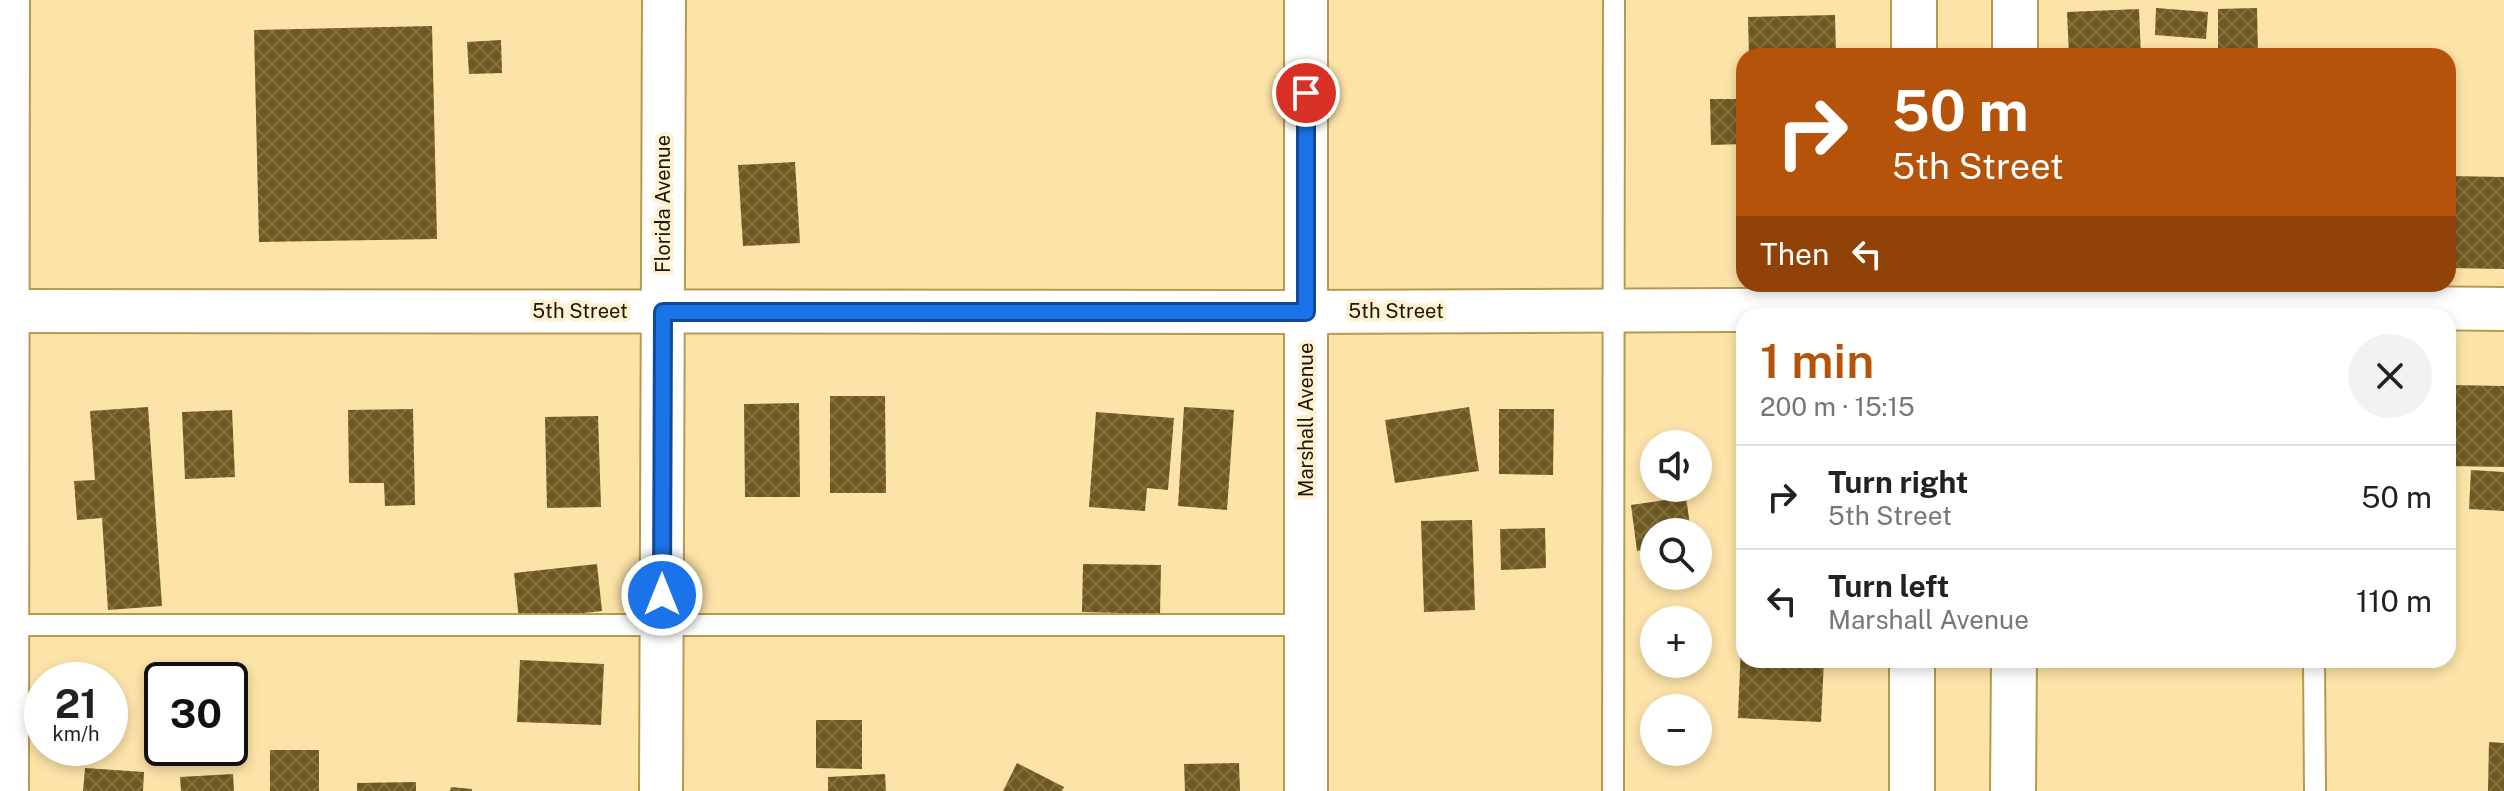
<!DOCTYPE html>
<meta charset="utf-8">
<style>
:root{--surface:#fff;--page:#f2f2f2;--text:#222;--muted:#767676;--line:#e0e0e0;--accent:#b45309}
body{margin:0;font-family:"Public Sans",sans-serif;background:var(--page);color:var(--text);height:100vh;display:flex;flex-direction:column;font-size:30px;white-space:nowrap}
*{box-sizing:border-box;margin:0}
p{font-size:26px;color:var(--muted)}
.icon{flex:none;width:44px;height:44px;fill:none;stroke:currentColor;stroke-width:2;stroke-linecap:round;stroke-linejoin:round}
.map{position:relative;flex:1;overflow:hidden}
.drawer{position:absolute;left:1736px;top:308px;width:720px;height:360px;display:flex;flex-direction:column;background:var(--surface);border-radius:24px;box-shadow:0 4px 12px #0003}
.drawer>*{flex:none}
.hud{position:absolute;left:1736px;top:48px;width:720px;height:244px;border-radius:24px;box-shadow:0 4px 12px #0003;background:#b45309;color:#fff;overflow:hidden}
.tools{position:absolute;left:1640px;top:430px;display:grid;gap:16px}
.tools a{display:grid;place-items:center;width:72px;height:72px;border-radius:50%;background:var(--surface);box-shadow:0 4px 12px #0003;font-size:40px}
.speed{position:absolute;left:24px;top:662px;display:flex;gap:16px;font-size:40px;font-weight:700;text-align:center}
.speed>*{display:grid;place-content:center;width:104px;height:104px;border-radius:50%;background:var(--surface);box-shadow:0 4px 12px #0003;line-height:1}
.speed small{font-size:20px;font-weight:400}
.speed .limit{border:4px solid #111;border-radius:12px;background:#fff;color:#111}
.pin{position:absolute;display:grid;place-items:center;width:68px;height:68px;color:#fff;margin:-34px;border:4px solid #fff;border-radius:50%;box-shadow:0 2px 8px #0007}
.me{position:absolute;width:88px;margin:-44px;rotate:0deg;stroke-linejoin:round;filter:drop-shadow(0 0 6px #0008)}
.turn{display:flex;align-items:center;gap:28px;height:168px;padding:0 24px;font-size:36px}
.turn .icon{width:104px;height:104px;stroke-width:2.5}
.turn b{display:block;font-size:56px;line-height:68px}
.then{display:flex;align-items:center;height:76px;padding:0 24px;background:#0003;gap:16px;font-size:30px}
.round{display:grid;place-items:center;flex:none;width:84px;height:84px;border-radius:42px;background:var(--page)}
.overview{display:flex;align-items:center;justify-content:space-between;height:136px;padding:0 24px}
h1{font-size:48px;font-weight:600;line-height:60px;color:var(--accent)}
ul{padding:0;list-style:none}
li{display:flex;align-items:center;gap:24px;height:104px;padding:0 24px;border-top:2px solid var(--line)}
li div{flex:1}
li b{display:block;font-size:30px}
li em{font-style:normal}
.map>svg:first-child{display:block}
.building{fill:url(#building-cross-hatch)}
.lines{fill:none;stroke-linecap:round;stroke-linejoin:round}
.service-casing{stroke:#b89a4e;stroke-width:24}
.minor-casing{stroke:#b89a4e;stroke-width:46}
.tertiary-casing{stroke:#b89a4e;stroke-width:48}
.service{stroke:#fff;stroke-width:20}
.minor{stroke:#fff;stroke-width:42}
.tertiary{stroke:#fff;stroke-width:44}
.route-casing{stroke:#114b97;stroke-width:20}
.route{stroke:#1a73e8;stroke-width:14}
.labels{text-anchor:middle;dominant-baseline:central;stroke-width:8;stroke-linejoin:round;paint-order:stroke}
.street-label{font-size:20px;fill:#1f1501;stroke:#fef1d4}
</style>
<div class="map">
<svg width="2504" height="791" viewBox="0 0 2504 791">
<defs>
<pattern id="building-cross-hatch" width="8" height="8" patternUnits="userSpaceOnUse" patternTransform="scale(2)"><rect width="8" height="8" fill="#6f591e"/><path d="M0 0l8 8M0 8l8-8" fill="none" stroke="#827143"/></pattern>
</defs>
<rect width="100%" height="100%" fill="#fce3a7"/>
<g class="building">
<path d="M 2156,8 L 2208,12 L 2206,39 L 2155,35 Z"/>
<path d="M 2257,8 L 2258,53 L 2218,53 L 2218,9 Z"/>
<path d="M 2139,9 L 2141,56 L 2069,56 L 2067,12 Z"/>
<path d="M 1835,15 L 1836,56 L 1749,56 L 1748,17 Z"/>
<path d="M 432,26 L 437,239 L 259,242 L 254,30 Z"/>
<path d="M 501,40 L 502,73 L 469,74 L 467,42 Z"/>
<path d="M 1710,99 L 1744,99 L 1744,144 L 1711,145 Z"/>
<path d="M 795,162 L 800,243 L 743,246 L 738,165 Z"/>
<path d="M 2448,176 L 2504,177 L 2504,269 L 2448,268 Z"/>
<path d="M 2450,385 L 2504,386 L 2504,467 L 2449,466 Z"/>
<path d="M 830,396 L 885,396 L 886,493 L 830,493 Z"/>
<path d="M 799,403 L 800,497 L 745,497 L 744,404 Z"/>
<path d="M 148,407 L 162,606 L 108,610 L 102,518 L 77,520 L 74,481 L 95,480 L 90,411 Z"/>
<path d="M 1184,407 L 1234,410 L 1227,510 L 1178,506 Z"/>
<path d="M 1469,407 L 1479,471 L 1395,483 L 1385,420 Z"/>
<path d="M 413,409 L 415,505 L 385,506 L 384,483 L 349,483 L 348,410 Z"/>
<path d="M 1499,409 L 1554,409 L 1553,475 L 1499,474 Z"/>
<path d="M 232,410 L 235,477 L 185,479 L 182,412 Z"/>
<path d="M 1096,412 L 1174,418 L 1168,490 L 1147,488 L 1145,511 L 1089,507 Z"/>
<path d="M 598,416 L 601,507 L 547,508 L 545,417 Z"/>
<path d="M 2471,470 L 2504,472 L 2504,511 L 2469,509 Z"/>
<path d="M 1686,497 L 1691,532 L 1654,532 L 1654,548 L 1637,551 L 1631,505 Z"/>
<path d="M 1472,520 L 1475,610 L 1424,612 L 1421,521 Z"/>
<path d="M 1545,528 L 1546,568 L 1501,570 L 1500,529 Z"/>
<path d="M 597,564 L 602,611 L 519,620 L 514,573 Z"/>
<path d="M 1083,564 L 1161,565 L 1160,614 L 1082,612 Z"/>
<path d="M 1741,643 L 1744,643 L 1744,660 L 1824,660 L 1821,722 L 1738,718 Z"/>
<path d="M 520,660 L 604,664 L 601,725 L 517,722 Z"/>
<path d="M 816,720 L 862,720 L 862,769 L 816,768 Z"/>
<path d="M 2489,742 L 2504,743 L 2504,791 L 2488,791 Z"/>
<rect x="270" y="750" width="49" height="41"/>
<path d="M 1017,763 L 1064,787 L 1062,791 L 1003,791 Z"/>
<path d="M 1239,763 L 1240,791 L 1185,791 L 1184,764 Z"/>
<path d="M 85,768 L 144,772 L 143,791 L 83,791 Z"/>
<path d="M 233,774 L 234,791 L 181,791 L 180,777 Z"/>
<path d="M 885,774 L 886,791 L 828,791 L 828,777 Z"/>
<path d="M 416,782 L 416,791 L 357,791 L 357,783 Z"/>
<path d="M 451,787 L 472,789 L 472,791 L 450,791 Z"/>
</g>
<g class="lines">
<defs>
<g id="service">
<path d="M 4,625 L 1306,625"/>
<path d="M 2314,660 L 2315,791"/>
<path d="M 1613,791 L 1614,0"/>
</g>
<g id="minor">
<path d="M 0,311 L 1306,312 L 2311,307 L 2504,309"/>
<path d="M 7,791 L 8,0"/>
<path d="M 661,791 L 664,0"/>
<path d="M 1306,791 L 1306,0"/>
</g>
<g id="tertiary">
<path d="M 1914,56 L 1914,0"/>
<path d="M 2015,56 L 2015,0"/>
<path d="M 1913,316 L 1913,284"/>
<path d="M 2014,316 L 2014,284"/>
<path d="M 1912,791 L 1912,660"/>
<path d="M 2013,791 L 2014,660"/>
</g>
</defs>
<use href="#service" class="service-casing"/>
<use href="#minor" class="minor-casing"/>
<use href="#tertiary" class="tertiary-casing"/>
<use href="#service" class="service"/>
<use href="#minor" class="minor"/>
<use href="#tertiary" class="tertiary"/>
</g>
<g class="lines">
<defs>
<path id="route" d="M 662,595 L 663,312 L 1306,312 L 1306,93"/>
</defs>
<use href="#route" class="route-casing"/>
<use href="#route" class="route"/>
</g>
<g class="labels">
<g class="street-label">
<text transform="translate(663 204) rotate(-90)">Florida Avenue</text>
<text x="580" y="311">5th Street</text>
<text x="1396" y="311">5th Street</text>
<text transform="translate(1306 420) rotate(-90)">Marshall Avenue</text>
</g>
</g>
</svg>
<div class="tools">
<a><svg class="icon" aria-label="sound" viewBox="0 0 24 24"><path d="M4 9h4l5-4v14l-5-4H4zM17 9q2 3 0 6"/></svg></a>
<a><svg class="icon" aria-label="search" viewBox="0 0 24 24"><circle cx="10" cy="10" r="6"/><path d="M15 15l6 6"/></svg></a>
<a>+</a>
<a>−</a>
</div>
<div class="speed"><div>21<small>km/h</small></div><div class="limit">30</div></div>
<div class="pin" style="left:1306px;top:93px;background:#d93025"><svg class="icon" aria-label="arrive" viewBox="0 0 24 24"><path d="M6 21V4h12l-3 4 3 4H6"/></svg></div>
<svg class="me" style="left:662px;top:595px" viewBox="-20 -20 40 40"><circle r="17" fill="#1a73e8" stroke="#fff" stroke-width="3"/><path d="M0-11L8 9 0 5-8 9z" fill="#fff"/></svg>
<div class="hud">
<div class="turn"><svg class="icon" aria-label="right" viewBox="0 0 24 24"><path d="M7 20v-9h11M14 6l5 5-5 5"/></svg><div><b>50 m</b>5th Street</div></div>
<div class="then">Then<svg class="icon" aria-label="left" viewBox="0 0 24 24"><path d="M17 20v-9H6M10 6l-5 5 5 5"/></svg></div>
</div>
<section class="drawer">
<div class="overview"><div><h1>1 min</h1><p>200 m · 15:15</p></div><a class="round"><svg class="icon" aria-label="close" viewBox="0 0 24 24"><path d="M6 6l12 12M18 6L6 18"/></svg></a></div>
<ul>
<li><svg class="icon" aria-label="right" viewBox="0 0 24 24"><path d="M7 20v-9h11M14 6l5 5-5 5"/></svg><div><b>Turn right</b><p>5th Street</p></div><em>50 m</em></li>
<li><svg class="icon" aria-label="left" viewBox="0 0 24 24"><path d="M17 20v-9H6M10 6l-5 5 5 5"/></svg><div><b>Turn left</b><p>Marshall Avenue</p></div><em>110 m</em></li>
</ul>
</section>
</div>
